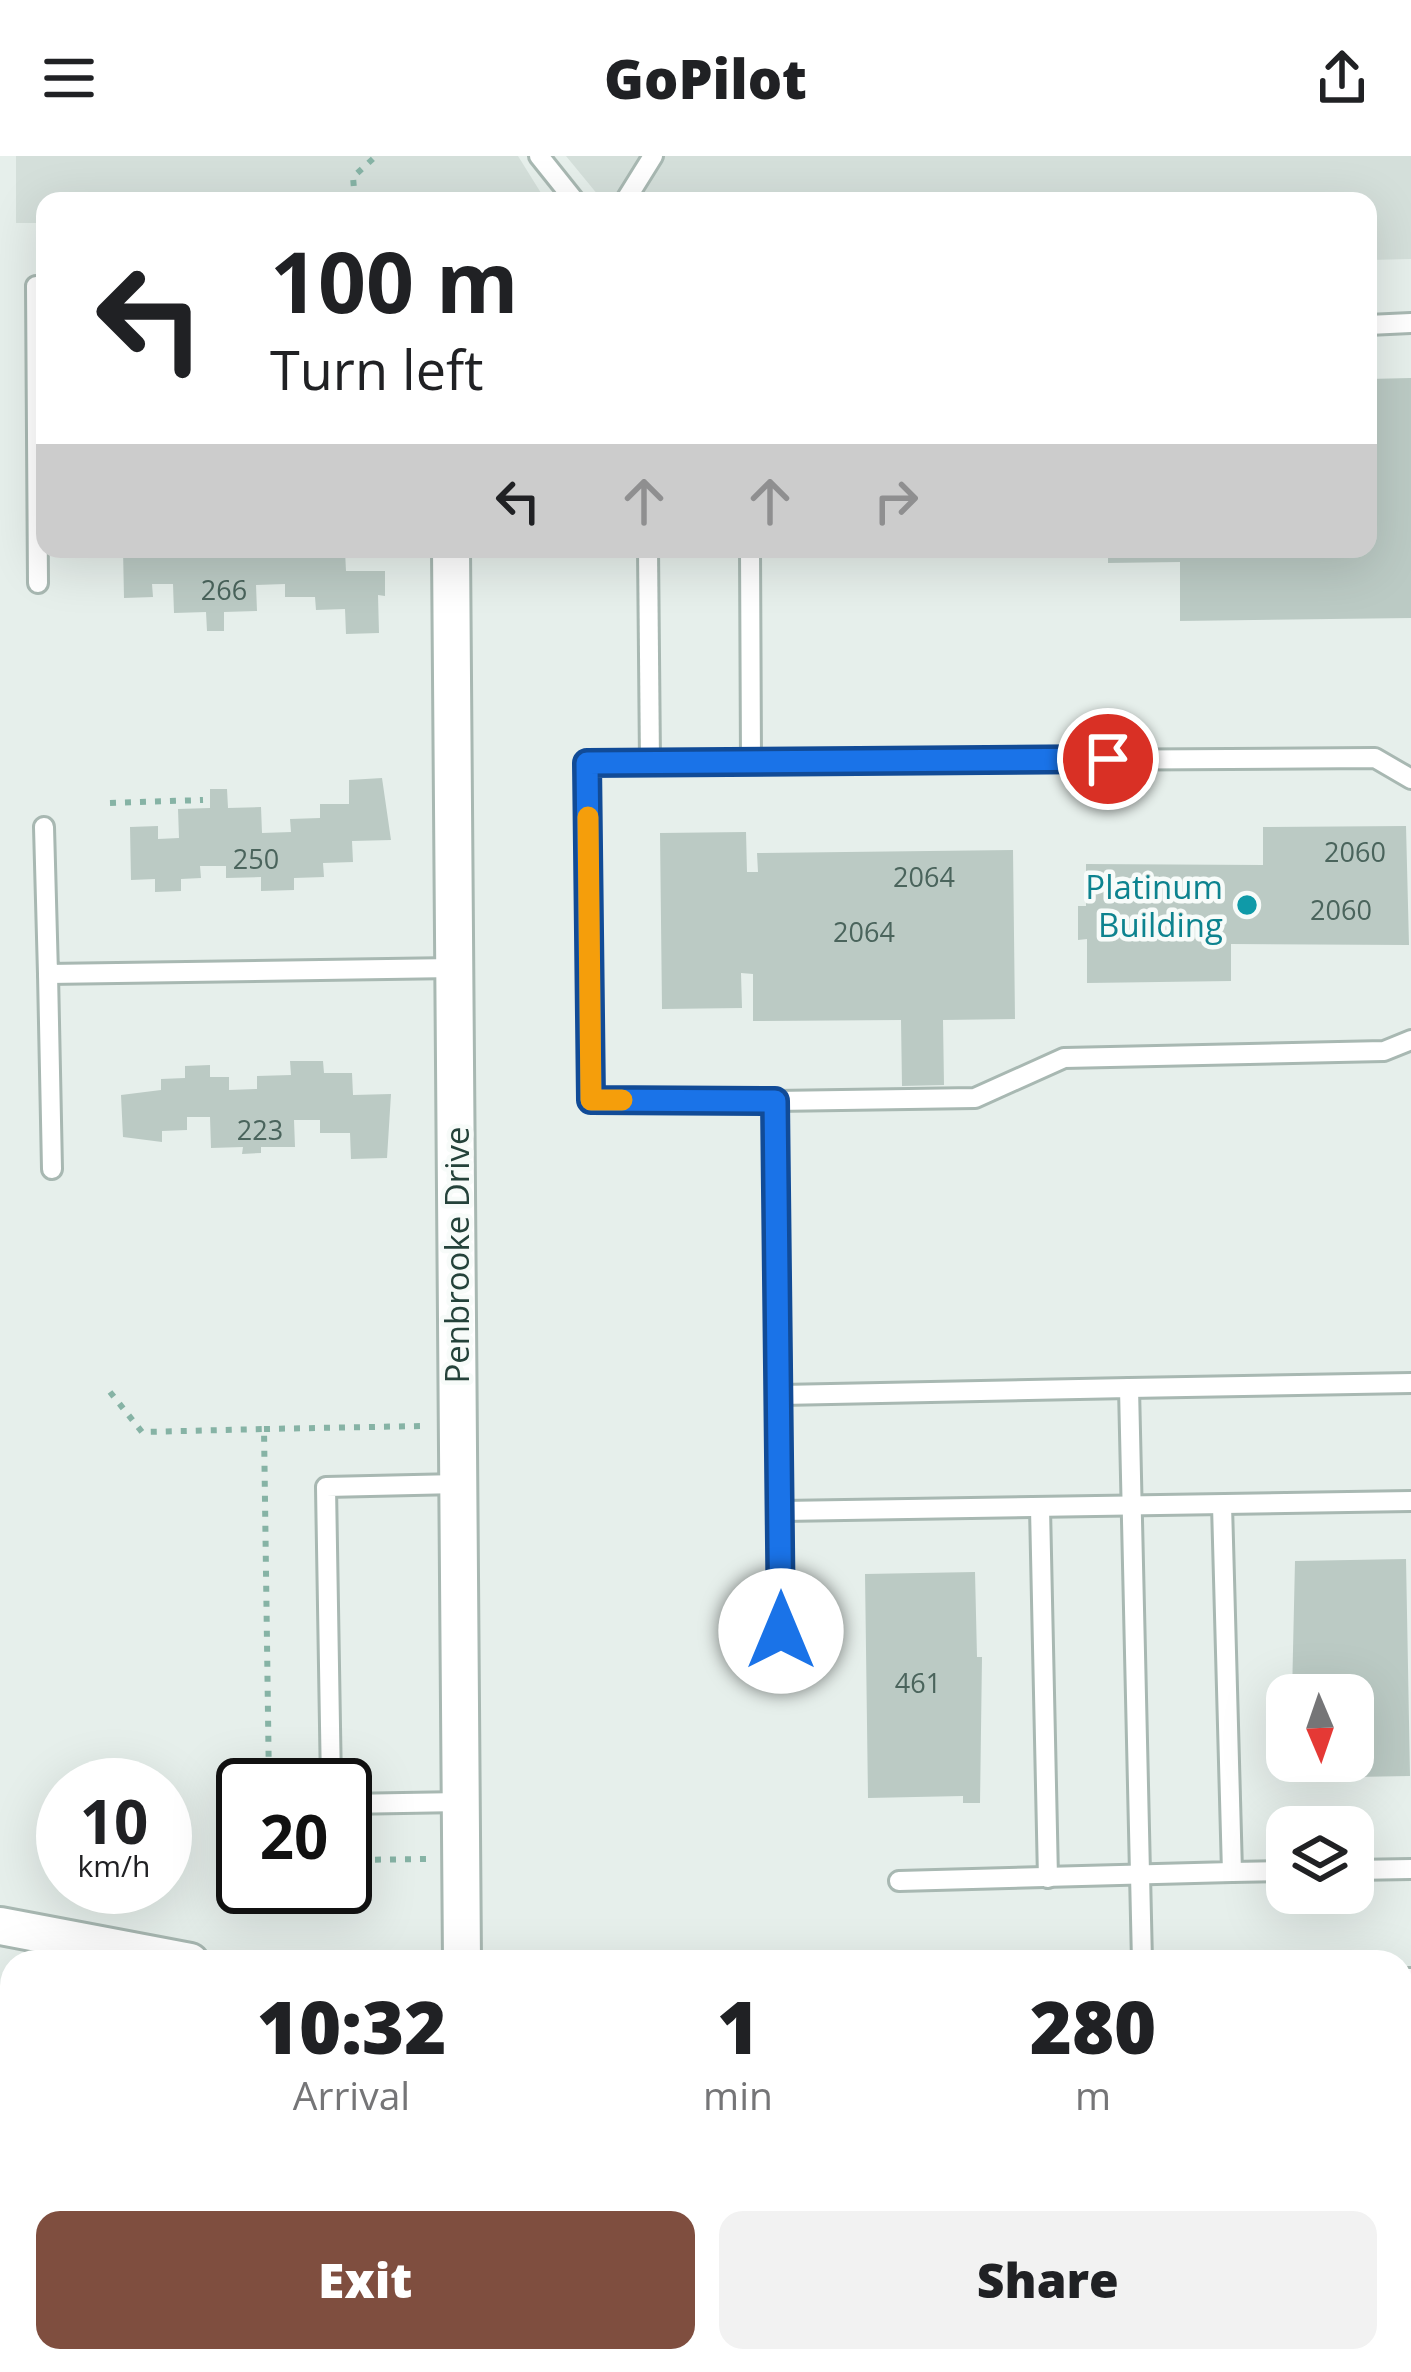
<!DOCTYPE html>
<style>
:root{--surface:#fff;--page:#f2f2f2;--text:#202124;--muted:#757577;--accent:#7f4e3f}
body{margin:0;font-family:"Open Sans",sans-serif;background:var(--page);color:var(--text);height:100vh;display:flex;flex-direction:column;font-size:45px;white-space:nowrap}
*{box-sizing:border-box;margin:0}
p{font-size:39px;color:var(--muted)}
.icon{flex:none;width:66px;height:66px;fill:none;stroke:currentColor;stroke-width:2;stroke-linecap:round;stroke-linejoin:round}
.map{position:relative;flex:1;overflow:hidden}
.details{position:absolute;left:0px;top:1794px;width:1413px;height:423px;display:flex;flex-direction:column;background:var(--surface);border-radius:36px 36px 0 0;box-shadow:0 12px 48px #0002}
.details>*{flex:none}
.guide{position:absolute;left:36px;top:36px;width:1341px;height:366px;border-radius:24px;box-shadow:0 12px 48px #0002;background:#fff;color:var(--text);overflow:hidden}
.needle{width:78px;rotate:178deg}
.controls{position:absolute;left:1266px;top:1518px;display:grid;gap:24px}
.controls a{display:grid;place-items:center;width:108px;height:108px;border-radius:24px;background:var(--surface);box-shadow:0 12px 48px #0002;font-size:60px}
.speed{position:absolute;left:36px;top:1602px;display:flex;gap:24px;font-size:60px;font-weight:700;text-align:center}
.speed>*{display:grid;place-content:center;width:156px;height:156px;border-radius:50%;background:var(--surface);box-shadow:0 12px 48px #0002;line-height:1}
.speed small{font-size:30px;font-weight:400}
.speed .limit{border:6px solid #111;border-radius:18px;background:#fff;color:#111}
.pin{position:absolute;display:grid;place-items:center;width:102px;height:102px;color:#fff;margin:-51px;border:6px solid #fff;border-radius:50%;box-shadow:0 3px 12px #0007}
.me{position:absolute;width:132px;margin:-66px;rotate:0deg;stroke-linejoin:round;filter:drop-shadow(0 0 9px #0008)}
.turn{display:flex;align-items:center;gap:42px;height:252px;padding:0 36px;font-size:54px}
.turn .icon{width:156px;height:156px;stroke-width:2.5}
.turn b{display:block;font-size:84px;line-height:102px}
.lanes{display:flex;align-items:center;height:114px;padding:0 36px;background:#0003;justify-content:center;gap:60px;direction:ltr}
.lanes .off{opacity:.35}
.eta{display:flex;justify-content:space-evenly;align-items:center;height:204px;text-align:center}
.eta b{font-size:72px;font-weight:800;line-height:84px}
.button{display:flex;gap:24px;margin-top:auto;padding:24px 36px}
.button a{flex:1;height:138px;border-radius:24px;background:var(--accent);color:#fff;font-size:48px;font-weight:800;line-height:138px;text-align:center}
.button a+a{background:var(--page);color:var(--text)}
header{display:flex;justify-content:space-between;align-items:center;height:156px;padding:0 36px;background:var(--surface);font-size:54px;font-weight:800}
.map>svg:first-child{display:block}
.built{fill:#d4dfda}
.building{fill:#bbcac4}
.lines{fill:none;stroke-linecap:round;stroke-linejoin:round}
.service-casing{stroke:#a8b8b2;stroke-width:24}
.minor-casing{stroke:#a8b8b2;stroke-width:42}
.path{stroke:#86b3a5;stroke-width:6;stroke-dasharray:6 9;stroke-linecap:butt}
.service{stroke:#fff;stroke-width:18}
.minor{stroke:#fff;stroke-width:36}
.route-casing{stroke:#114b97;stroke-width:30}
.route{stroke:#1a73e8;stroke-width:21}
.slow{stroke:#f59e0b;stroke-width:21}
.culture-dot{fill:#0f9aa8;stroke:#f7fbf9;stroke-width:4.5}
.labels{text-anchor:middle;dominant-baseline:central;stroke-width:9;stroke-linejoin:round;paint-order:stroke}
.number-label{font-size:27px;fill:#4a645c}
.culture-label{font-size:33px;fill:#0d838f;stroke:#f7fbf9;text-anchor:end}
.street-label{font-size:33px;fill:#24423a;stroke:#f7fbf9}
</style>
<header><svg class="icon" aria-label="menu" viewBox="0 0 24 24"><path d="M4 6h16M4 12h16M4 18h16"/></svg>GoPilot<svg class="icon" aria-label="share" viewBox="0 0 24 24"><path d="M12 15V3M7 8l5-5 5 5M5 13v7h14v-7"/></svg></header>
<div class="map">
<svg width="1411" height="2216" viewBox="0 0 1411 2216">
<rect width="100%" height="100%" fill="#e6efeb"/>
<g class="built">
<path d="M 16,0 L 518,0 L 546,45 L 45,45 L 45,67 L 16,67 Z"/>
<path d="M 566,0 L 1411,0 L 1411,103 L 1368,104 L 1368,45 L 603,45 Z"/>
</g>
<g class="building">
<path d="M 1411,222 L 1411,462 L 1180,465 L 1180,406 L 1108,407 L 1108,393 L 1368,393 L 1368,223 Z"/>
<path d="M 123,393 L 192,393 L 192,399 L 218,399 L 218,393 L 345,395 L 346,415 L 385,415 L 385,440 L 378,439 L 379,477 L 346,478 L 345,453 L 316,454 L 315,441 L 285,441 L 285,428 L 256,429 L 257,455 L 224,456 L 224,475 L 207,475 L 206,456 L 174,457 L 173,428 L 152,428 L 153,441 L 124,442 Z"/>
<path d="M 382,622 L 391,684 L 352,685 L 353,706 L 323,707 L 324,721 L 294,722 L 294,734 L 261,735 L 261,721 L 226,722 L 226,710 L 200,710 L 201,722 L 181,723 L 181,735 L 155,736 L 155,723 L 131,724 L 130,671 L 158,670 L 158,683 L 179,682 L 178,653 L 210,652 L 210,633 L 227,633 L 228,652 L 261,651 L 262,677 L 291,676 L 290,663 L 320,662 L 320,648 L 349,648 L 349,624 Z"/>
<path d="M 1406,670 L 1409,789 L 1231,788 L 1231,825 L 1087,827 L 1087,783 L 1078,784 L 1078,750 L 1086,750 L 1086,708 L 1263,709 L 1263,671 Z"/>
<path d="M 746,676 L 747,716 L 758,716 L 757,697 L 1013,694 L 1015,863 L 943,864 L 944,929 L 902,930 L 901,864 L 753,865 L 753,818 L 741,817 L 742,852 L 662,853 L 660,677 Z"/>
<path d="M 290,905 L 323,905 L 324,917 L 352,917 L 353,939 L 391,938 L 387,1002 L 351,1003 L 350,977 L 320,977 L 320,964 L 294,964 L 295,991 L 261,991 L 261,997 L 242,998 L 243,991 L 211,992 L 210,961 L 187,961 L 187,974 L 162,975 L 162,986 L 123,981 L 121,939 L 161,934 L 161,923 L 185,922 L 185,910 L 210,909 L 210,921 L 229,921 L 229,934 L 257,933 L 257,920 L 291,919 Z"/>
<path d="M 1406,1403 L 1410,1620 L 1298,1622 L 1298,1605 L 1353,1605 L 1353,1539 L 1292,1539 L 1295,1405 Z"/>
<path d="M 975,1416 L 977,1501 L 982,1501 L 980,1647 L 963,1647 L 963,1640 L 868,1642 L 865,1418 Z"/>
<path d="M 1411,2065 L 1411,2168 L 1401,2168 L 1401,2066 Z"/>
</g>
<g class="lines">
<defs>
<g id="service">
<path d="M 539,0 L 575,45"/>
<path d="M 625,45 L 653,0"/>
<path d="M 36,130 L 38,427"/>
<path d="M 1368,169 L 1411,167"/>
<path d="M 648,393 L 650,606"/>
<path d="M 750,393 L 751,605"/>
<path d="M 44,671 L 48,818 L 454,812"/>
<path d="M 48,818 L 52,1013"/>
<path d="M 775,945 L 591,944 L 587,607 L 1375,602 L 1411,623"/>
<path d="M 1129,1232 L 1411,1227"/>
<path d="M 781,1239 L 781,1475"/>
<path d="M 1040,1352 L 1048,1722"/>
<path d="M 782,1355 L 1411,1345"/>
<path d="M 331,1629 L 326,1331 L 458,1328"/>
<path d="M 345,1648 L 461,1646"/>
<path d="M 1353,1714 L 1411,1713"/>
<path d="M 1232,1716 L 1287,1715"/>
<path d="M 899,1725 L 1232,1716 L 1222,1349"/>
<path d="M 1142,1806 L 1129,1232 L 781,1239 L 775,945 L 975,942 L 1064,902 L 1384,895 L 1411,884"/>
<path d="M 1401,1975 L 1411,1975"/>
<path d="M 1044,2216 L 1045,2205"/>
</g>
<g id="minor">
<path d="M 451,393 L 462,1806"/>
<path d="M 0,1770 L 190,1806"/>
<path d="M 1401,1831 L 1411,1831"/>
<path d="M 266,2216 L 267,2205"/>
</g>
</defs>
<use href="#service" class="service-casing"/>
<use href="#minor" class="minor-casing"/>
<g class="path">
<path d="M 355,45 L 353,21 L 376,0"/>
<path d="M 110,647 L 203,644"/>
<path d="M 110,1236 L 142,1276 L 264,1273 L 269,1629"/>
<path d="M 264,1273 L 421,1270"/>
<path d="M 345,1704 L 427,1703"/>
</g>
<use href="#service" class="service"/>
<use href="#minor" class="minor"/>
</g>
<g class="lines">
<defs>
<path id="route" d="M 781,1475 L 775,945 L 591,944 L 587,607 L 1108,603"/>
</defs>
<use href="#route" class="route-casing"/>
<use href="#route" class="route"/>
<path class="slow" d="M 588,661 L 591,944 L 622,944"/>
</g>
<circle class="culture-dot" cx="1247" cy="749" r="12"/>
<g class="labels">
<g class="number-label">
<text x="224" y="433">266</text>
<text x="1355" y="695">2060</text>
<text x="256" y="702">250</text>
<text x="924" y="720">2064</text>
<text x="1341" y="753">2060</text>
<text x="864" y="775">2064</text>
<text x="260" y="973">223</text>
<text x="918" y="1526">461</text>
</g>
<g class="culture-label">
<text x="1223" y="730">Platinum<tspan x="1223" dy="38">Building</tspan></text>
</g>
<g class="street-label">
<text transform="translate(456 1099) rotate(-90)">Penbrooke Drive</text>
</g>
</g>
</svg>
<div class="controls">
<a><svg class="needle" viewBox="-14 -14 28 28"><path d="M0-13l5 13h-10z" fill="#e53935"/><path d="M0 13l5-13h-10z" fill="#757577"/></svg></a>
<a><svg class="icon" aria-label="layers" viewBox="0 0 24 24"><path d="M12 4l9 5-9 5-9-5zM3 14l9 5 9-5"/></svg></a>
</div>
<div class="speed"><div>10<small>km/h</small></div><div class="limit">20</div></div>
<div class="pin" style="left:1108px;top:603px;background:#d93025"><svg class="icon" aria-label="arrive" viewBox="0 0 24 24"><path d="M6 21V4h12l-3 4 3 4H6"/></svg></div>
<svg class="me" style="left:781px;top:1475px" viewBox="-20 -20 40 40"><circle r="19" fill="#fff"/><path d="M0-13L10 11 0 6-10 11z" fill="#1a73e8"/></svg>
<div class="guide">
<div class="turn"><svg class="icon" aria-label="left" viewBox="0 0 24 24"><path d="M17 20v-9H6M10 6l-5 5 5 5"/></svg><div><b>100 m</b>Turn left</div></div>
<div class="lanes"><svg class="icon" aria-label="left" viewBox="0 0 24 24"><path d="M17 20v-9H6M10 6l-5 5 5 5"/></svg><svg class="icon off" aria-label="ahead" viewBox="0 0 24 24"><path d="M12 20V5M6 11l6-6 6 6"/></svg><svg class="icon off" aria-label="ahead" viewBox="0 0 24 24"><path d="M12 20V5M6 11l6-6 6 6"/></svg><svg class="icon off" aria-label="right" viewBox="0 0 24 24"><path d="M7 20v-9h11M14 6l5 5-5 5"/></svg></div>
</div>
<section class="details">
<div class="eta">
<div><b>10:32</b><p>Arrival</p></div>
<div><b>1</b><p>min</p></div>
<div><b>280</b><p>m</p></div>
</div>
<div class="button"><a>Exit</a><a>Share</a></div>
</section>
</div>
